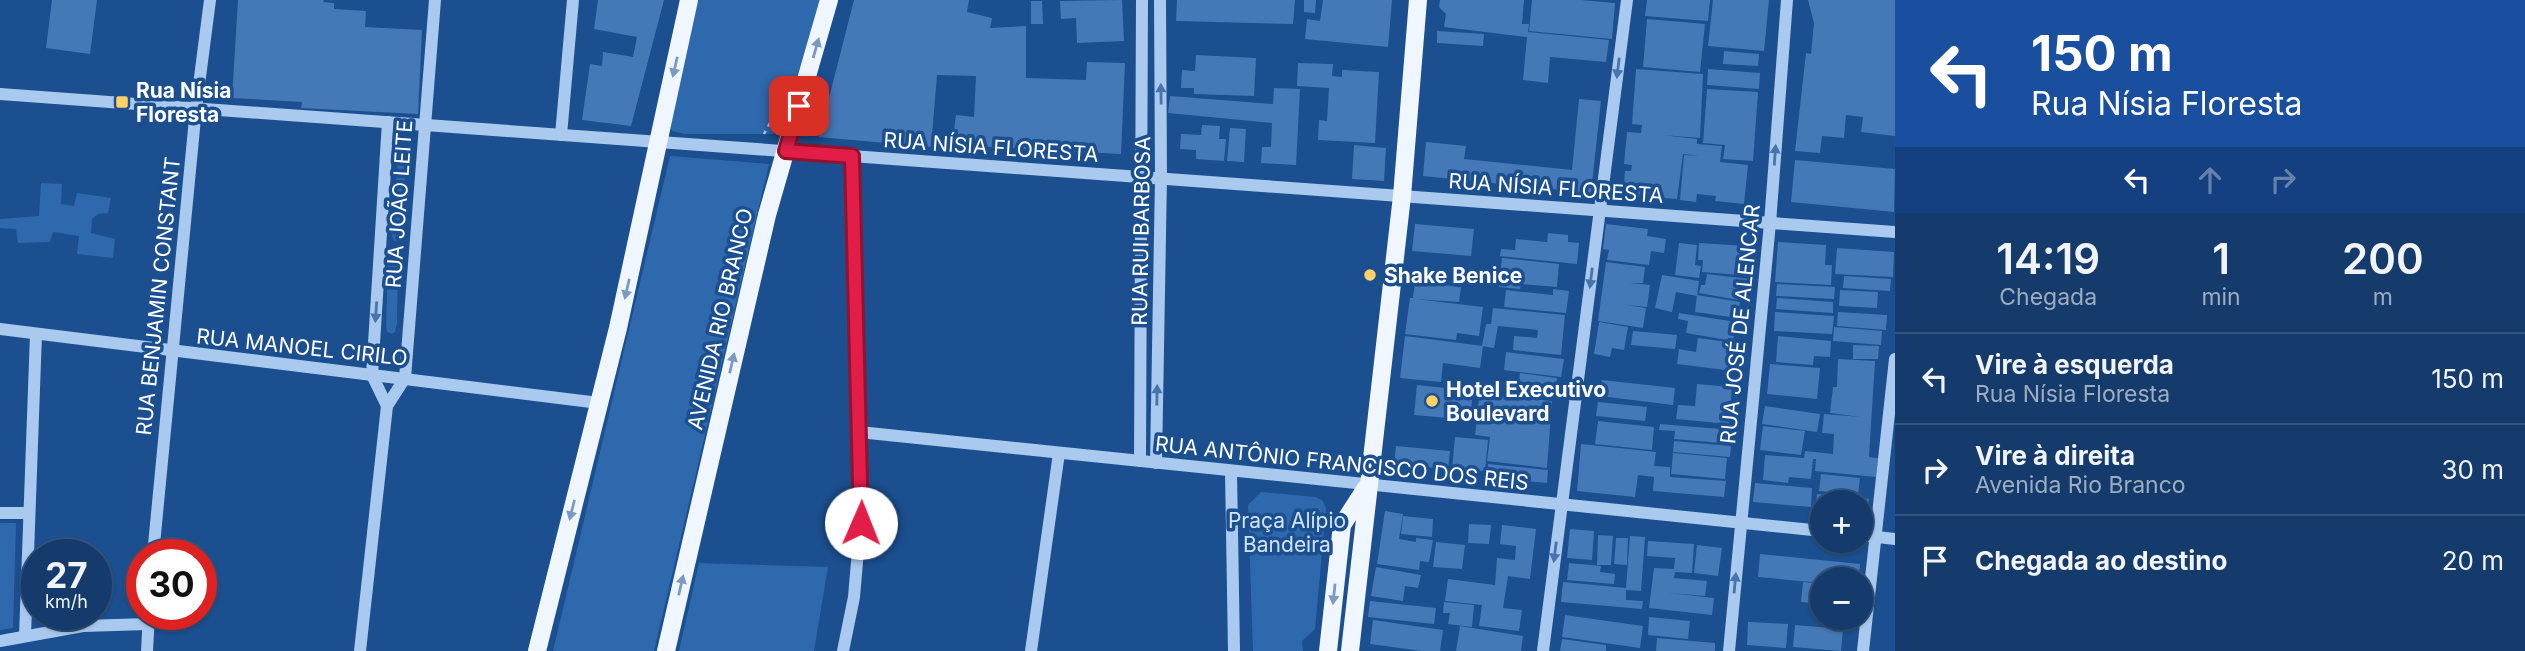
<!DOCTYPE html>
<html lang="pt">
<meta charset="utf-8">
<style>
:root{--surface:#143b6b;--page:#1d4271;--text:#f1f3f6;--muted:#9dadc1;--line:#33557e}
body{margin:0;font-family:Inter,sans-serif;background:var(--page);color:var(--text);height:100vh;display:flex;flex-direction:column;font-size:26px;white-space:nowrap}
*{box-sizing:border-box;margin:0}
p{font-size:23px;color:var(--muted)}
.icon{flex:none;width:38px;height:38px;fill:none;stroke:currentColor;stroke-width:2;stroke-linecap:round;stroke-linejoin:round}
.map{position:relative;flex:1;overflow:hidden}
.panel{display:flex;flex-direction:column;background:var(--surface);width:630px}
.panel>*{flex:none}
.banner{background:#1a4fa0;color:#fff;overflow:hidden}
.controls{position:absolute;left:1810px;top:490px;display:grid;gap:14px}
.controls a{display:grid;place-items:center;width:63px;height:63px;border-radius:50%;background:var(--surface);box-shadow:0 2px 5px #0004,0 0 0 2px var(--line);font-size:35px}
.speed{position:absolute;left:21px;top:539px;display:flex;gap:14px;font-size:35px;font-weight:700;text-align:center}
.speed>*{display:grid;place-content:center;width:91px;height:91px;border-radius:50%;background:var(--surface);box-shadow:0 2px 5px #0004,0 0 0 2px var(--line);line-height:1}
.speed small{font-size:18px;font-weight:400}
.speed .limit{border:10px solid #d22;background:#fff;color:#111}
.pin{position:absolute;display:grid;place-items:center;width:60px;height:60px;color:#fff;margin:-30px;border-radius:14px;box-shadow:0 4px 10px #0006}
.me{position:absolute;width:77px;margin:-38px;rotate:1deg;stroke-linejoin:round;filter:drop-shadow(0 0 5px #0008)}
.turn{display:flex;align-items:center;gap:24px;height:147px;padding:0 21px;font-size:32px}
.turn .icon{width:91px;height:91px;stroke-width:2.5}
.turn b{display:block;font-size:49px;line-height:60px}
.lanes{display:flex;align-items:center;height:66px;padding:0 21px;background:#0003;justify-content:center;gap:35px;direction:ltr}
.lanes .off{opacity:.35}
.eta{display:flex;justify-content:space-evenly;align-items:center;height:119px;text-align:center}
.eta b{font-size:42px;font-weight:600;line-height:49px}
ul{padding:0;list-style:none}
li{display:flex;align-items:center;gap:21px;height:91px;padding:0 21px;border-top:2px solid var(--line)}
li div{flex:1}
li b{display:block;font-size:26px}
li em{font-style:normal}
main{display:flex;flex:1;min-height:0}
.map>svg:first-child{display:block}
.green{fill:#2e69ad}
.building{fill:#4478b7}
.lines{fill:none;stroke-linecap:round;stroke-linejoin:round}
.path{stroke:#a9c9ee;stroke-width:2.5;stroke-dasharray:3.5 5;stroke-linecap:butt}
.minor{stroke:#a9c9ee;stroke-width:12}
.major{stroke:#f0f6ff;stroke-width:18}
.oneway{fill:#7b9ac1}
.oneway2{fill:#4674ac}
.route-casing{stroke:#92132f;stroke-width:18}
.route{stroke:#e11d48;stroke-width:12}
.poi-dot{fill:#ffd166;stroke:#1b4f8f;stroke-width:2.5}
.labels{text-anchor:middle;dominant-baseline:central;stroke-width:7;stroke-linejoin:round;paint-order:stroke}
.poi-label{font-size:21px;font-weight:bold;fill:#fff;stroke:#1b4f8f;text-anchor:start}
.street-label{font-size:21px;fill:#fff;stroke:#1b4f8f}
.park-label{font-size:21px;fill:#cfe3fa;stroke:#1b4f8f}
</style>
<main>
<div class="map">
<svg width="1895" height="651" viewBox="0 0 1895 651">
<rect width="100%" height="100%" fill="#1b4f8f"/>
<g class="green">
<path d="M 695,0 L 820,0 L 809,45 L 774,134 L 685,134 L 672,131 L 668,124 Z"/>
<path d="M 406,152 L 404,224 L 398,241 L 394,241 L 391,232 L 398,159 L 399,153 Z"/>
<path d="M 670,156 L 769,164 L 654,651 L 553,651 Z"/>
<path d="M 41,183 L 62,184 L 61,204 L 74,206 L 77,193 L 111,198 L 108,213 L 98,214 L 92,219 L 91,233 L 115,239 L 113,258 L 77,254 L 79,236 L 53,232 L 50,242 L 18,243 L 16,229 L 0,228 L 0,219 L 39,216 Z"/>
<path d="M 392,251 L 398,251 L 397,324 L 395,332 L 392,334 L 387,332 L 386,326 L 388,263 Z"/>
<path d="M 1261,492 L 1315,497 L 1322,500 L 1326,508 L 1315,629 L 1302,641 L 1303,651 L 1253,651 L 1248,505 Z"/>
<path d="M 0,523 L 16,523 L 13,628 L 0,630 Z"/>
<path d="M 699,563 L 828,567 L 814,651 L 679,651 Z"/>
</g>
<g class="building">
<path d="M 52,0 L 97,0 L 90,54 L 46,48 Z"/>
<path d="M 238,0 L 324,0 L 323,2 L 334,3 L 334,9 L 366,11 L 365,27 L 422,30 L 418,114 L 301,108 L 302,102 L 232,98 Z"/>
<path d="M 598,0 L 664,0 L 631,126 L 582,120 L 590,64 L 602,66 L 603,52 L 633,57 L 637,37 L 594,29 Z"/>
<path d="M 854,0 L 969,0 L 967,12 L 992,18 L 990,28 L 1026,26 L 1026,78 L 1086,80 L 1087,62 L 1125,63 L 1121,154 L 952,145 L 956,115 L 974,117 L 976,76 L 937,75 L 931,147 L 819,137 Z"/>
<path d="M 1122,0 L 1124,41 L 1077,43 L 1076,18 L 1061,19 L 1060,1 Z"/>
<path d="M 1177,0 L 1295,0 L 1293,24 L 1176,21 Z"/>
<path d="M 1304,0 L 1316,0 L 1315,13 L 1304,12 Z"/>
<path d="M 1323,0 L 1392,0 L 1388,47 L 1305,39 L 1307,19 L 1320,21 Z"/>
<path d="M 1440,0 L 1524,0 L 1522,24 L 1529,24 L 1528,32 L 1609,40 L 1606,62 L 1550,57 L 1548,83 L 1523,80 L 1527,37 L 1444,27 L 1446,14 L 1439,7 Z"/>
<path d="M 1532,0 L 1581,0 L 1615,3 L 1612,39 L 1529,31 Z"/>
<path d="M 1647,0 L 1710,0 L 1708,21 L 1645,16 Z"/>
<path d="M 1713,0 L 1769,0 L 1764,51 L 1708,46 Z"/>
<path d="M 1808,0 L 1895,0 L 1895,136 L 1861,132 L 1863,117 L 1846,115 L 1844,138 L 1822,136 L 1820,153 L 1795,151 L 1806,53 L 1811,54 L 1814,23 Z"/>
<path d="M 1031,1 L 1042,1 L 1043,24 L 1031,24 Z"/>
<path d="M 1647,19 L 1705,24 L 1700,72 L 1643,67 Z"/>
<path d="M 1437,31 L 1484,34 L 1483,46 L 1437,43 Z"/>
<path d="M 1724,51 L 1759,54 L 1758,66 L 1723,64 Z"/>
<path d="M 1196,55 L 1256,58 L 1254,96 L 1194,94 L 1194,88 L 1181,88 L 1182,70 L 1195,71 Z"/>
<path d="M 1298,63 L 1333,64 L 1332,76 L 1342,77 L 1342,70 L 1379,72 L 1375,143 L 1318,140 L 1319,120 L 1327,121 L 1329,88 L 1297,86 Z"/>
<path d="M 1636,69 L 1703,74 L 1700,138 L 1662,135 L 1697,139 L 1697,144 L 1722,146 L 1720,162 L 1748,165 L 1744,204 L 1715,201 L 1716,196 L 1697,194 L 1696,202 L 1680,200 L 1684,155 L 1700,156 L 1683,154 L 1677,199 L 1623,195 L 1625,171 L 1631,171 L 1632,165 L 1624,164 L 1627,132 L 1641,133 L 1642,125 L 1632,124 Z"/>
<path d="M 1708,69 L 1760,73 L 1759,89 L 1707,85 Z"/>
<path d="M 1274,88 L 1300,89 L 1296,165 L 1261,163 L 1262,147 L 1271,147 L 1272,123 L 1168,113 L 1170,96 L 1273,104 Z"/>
<path d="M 1707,89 L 1758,92 L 1753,161 L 1723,159 L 1725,145 L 1703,143 Z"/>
<path d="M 1579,99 L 1601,101 L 1591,193 L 1423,176 L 1426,142 L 1466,146 L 1464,159 L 1572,170 Z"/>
<path d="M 1202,125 L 1220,126 L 1219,139 L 1226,139 L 1224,161 L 1196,159 L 1196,150 L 1180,149 L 1181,134 L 1201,135 Z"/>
<path d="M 1230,128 L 1246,129 L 1244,162 L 1227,161 Z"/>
<path d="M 1354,145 L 1386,148 L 1384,181 L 1352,179 Z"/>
<path d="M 1795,160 L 1895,169 L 1894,212 L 1791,202 Z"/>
<path d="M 1415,224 L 1474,229 L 1471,256 L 1412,251 Z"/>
<path d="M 1606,224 L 1648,229 L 1647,236 L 1666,239 L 1664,253 L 1651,251 L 1649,265 L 1607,260 L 1609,250 L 1603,249 Z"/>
<path d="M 1548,233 L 1568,235 L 1568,242 L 1579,243 L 1577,264 L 1500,256 L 1501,249 L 1515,250 L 1516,239 L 1547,242 Z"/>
<path d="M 1778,242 L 1826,245 L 1825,265 L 1832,265 L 1831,285 L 1775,282 Z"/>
<path d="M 1679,243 L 1697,245 L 1695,265 L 1701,266 L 1699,278 L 1675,275 Z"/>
<path d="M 1699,243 L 1746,246 L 1745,263 L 1741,263 L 1740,275 L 1702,272 L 1703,260 L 1698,260 Z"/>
<path d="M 1837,248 L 1894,252 L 1893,277 L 1835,274 Z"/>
<path d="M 1502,258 L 1559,264 L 1557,287 L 1521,284 L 1520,289 L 1499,287 Z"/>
<path d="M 1606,262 L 1645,267 L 1643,283 L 1630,283 L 1650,285 L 1647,307 L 1626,305 L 1646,308 L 1643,328 L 1598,321 Z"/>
<path d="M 1707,274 L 1749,279 L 1748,291 L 1728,288 L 1739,291 L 1738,300 L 1699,293 L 1701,285 L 1705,285 Z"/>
<path d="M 1662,275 L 1699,281 L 1697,296 L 1676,292 L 1672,312 L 1655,308 Z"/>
<path d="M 1844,276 L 1891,279 L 1890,291 L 1843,288 Z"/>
<path d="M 1415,282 L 1461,287 L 1459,302 L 1416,299 L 1483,307 L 1479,336 L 1457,333 L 1456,340 L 1405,334 L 1410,298 L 1413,298 Z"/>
<path d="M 1777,284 L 1835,287 L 1834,299 L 1776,296 Z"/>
<path d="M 1553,289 L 1569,291 L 1566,313 L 1504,307 L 1506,290 L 1553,295 Z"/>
<path d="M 1840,290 L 1878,292 L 1877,308 L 1839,306 Z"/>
<path d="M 1697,295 L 1740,302 L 1737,318 L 1695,312 Z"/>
<path d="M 1777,298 L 1833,302 L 1833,313 L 1776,309 Z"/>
<path d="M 1493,308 L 1565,315 L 1561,355 L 1513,350 L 1514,336 L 1537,338 L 1538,330 L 1498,326 L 1494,348 L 1482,346 L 1486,324 L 1491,324 Z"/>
<path d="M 1775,312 L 1834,316 L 1832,334 L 1774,331 Z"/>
<path d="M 1838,312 L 1887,315 L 1886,330 L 1837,326 Z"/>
<path d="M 1679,313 L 1736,322 L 1733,341 L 1686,333 L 1688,321 L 1678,319 Z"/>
<path d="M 1599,322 L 1628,327 L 1624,350 L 1612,348 L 1610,357 L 1594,354 Z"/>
<path d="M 1834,327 L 1882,331 L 1881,345 L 1833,341 Z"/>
<path d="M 1633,331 L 1677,335 L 1675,349 L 1631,345 Z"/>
<path d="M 1405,336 L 1483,346 L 1480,368 L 1443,363 L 1441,382 L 1400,378 Z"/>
<path d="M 1778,336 L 1831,341 L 1830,357 L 1814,356 L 1813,365 L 1776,362 Z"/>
<path d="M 1698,338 L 1736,343 L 1733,371 L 1677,364 L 1679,349 L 1696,352 Z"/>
<path d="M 1853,345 L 1879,346 L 1878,359 L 1853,359 Z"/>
<path d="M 1506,352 L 1564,359 L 1561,377 L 1504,370 Z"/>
<path d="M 1838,359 L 1875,361 L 1869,457 L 1878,458 L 1876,477 L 1815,471 L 1816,459 L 1813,459 L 1811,479 L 1789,477 L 1788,483 L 1763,480 L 1765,455 L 1804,458 L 1805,451 L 1833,454 L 1834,434 L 1822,433 L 1824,414 L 1861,417 L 1830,413 L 1833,387 L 1837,387 Z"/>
<path d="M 1770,364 L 1820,368 L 1817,399 L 1767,394 Z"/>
<path d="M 1520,373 L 1557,378 L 1555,398 L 1517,394 Z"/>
<path d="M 1602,380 L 1675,388 L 1673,405 L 1600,396 Z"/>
<path d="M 1697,384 L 1732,387 L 1729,424 L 1676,419 L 1678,405 L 1695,406 Z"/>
<path d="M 1417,385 L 1473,391 L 1470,420 L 1414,415 Z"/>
<path d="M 1480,394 L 1552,401 L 1547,468 L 1487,461 L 1490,437 L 1475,435 L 1477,418 L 1483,418 L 1484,406 L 1478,406 Z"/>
<path d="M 1598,402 L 1647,407 L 1645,421 L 1596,416 Z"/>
<path d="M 1765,406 L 1820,414 L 1817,432 L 1762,424 Z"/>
<path d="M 1598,421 L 1654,427 L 1652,450 L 1595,444 Z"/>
<path d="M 1660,424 L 1732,430 L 1732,444 L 1674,439 L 1675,431 L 1659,430 Z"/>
<path d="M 1763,426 L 1805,431 L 1801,455 L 1760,450 Z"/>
<path d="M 1455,437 L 1488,440 L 1485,471 L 1452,469 Z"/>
<path d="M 1674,441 L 1731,446 L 1730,457 L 1673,452 Z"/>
<path d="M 1581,444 L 1656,452 L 1654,466 L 1670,467 L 1670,477 L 1726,481 L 1724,497 L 1653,491 L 1654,477 L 1638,475 L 1635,497 L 1577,491 Z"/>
<path d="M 1396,446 L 1450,451 L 1448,469 L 1394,464 Z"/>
<path d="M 1673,453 L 1727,458 L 1725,479 L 1671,474 Z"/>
<path d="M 1488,464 L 1548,470 L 1547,483 L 1487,477 Z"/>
<path d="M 1821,474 L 1860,478 L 1858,495 L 1819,491 Z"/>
<path d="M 1755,483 L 1812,488 L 1811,507 L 1753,502 Z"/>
<path d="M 1817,494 L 1869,499 L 1867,518 L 1860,517 L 1860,502 L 1822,502 L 1822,513 L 1815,512 Z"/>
<path d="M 1385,511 L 1403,514 L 1399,539 L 1416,542 L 1416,538 L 1433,540 L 1429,562 L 1420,561 L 1419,570 L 1377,564 Z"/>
<path d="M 1403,516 L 1433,519 L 1432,537 L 1401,534 Z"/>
<path d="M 1469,524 L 1491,525 L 1489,544 L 1468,543 Z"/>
<path d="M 1502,525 L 1536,529 L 1530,579 L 1508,576 L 1503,608 L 1522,610 L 1519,631 L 1479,626 L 1482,605 L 1445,601 L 1448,579 L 1495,585 L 1497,558 L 1515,560 L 1516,546 L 1500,544 Z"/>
<path d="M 1570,529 L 1594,531 L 1592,560 L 1567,558 Z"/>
<path d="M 1598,535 L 1613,536 L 1611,565 L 1597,565 Z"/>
<path d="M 1630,536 L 1645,537 L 1641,591 L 1626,590 L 1626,600 L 1643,601 L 1642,609 L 1561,602 L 1563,582 L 1626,588 Z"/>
<path d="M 1616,538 L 1628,538 L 1627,565 L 1614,564 Z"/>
<path d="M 1648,541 L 1694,544 L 1692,573 L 1675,572 L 1674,578 L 1707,581 L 1705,596 L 1668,593 L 1714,598 L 1712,615 L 1649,608 L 1654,568 L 1674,569 L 1675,558 L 1647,556 Z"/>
<path d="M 1436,542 L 1465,545 L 1462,569 L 1433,567 Z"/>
<path d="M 1697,545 L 1722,548 L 1718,576 L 1694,573 Z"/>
<path d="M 1760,554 L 1860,564 L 1859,579 L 1822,579 L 1822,583 L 1758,577 Z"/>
<path d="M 1569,563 L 1601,566 L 1600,572 L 1615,574 L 1614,584 L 1567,580 Z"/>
<path d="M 1376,567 L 1421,575 L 1418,588 L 1405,586 L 1403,601 L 1371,596 Z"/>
<path d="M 1803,582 L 1822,584 L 1822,604 L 1801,602 Z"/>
<path d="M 1370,601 L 1436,608 L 1434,624 L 1368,617 Z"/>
<path d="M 1444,602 L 1474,605 L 1472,627 L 1448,624 L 1450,613 L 1443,613 Z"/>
<path d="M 1565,615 L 1643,626 L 1640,648 L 1562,637 Z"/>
<path d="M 1649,617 L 1690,621 L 1688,639 L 1648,635 Z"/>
<path d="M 1373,620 L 1443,630 L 1440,651 L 1422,651 L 1370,644 Z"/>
<path d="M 1748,622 L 1788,624 L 1786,648 L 1747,645 Z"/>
<path d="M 1795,625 L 1843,629 L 1841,651 L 1793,647 Z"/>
<path d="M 1460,626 L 1523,636 L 1521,651 L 1456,651 Z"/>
<path d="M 1657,638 L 1715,643 L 1715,651 L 1656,651 Z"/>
<path d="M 1562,639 L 1606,645 L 1606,651 L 1560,651 Z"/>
</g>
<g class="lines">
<path class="path" d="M 764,134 L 779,106"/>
<g class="minor">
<path d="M 0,94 L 1895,232"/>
<path d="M 561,135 L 573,0"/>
<path d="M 0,329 L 599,403"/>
<path d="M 387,406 L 372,375 L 388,122"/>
<path d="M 859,432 L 1822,531"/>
<path d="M 1140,461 L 1142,0"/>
<path d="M 1156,463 L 1161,178 L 1160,0"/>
<path d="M 1231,471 L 1234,651"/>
<path d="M 0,513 L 29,513"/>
<path d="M 1860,535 L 1895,539"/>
<path d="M 153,555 L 196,108 L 210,0"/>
<path d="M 25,636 L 36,334"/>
<path d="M 0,641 L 83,626 L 148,624"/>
<path d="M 147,651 L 149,614"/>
<path d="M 360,651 L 387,406 L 405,378 L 435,0"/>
<path d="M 843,651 L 854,597 L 862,504 L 852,156"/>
<path d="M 1031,651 L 1059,453"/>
<path d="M 1543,651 L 1627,0"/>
<path d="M 1729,651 L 1770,223 L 1787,0"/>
<path d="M 1863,651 L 1895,359"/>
</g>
<g class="major">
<path d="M 537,651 L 618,328 L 689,0"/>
<path d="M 666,651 L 767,215 L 829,0"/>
<path d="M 1328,651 L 1342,525 L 1366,488"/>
<path d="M 1350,651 L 1402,196 L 1418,0"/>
</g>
</g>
<defs><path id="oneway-solid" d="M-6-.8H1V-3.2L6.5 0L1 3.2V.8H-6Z" transform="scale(1.75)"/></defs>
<g class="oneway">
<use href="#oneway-solid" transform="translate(816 48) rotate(-74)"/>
<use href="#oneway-solid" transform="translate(675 67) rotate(103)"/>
<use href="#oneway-solid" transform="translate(627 289) rotate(103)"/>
<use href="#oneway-solid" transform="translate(732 363) rotate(-77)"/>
<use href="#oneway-solid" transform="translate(572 510) rotate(104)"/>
<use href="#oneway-solid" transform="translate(681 585) rotate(-77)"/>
<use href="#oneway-solid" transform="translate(1334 594) rotate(96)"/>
</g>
<g class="oneway2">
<use href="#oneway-solid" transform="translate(1618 68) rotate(97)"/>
<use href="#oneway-solid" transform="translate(1161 94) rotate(-91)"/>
<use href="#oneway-solid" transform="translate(1775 155) rotate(-86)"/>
<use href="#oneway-solid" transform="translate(1591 278) rotate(97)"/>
<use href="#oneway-solid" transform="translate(376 312) rotate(94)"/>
<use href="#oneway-solid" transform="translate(1157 395) rotate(-89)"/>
<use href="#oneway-solid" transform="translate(1555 552) rotate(97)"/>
<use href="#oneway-solid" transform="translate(1735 583) rotate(-85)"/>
</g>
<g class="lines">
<defs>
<path id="route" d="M 799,106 L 786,151 L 852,156 L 861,523"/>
</defs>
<use href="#route" class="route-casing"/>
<use href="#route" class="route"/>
</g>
<g class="poi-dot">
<rect x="115" y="95" width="14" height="14" rx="3.5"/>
<circle cx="1370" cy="275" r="7"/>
<circle cx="1432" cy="401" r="7"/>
</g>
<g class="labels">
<g class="poi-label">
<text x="136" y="90">Rua Nísia<tspan x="136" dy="24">Floresta</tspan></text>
<text x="1384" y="275">Shake Benice</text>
<text x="1446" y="389">Hotel Executivo<tspan x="1446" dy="24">Boulevard</tspan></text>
</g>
<g class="street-label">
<text transform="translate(991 147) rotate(4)">RUA NÍSIA FLORESTA</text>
<text transform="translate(1556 188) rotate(4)">RUA NÍSIA FLORESTA</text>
<text transform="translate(399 204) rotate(-86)">RUA JOÃO LEITE</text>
<text transform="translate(1141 231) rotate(-89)">RUA RUI BARBOSA</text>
<text transform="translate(158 296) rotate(-84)">RUA BENJAMIN CONSTANT</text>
<text transform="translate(720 319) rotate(-77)">AVENIDA RIO BRANCO</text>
<text transform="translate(1740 324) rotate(-84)">RUA JOSÉ DE ALENCAR</text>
<text transform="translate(302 347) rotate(6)">RUA MANOEL CIRILO</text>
<text transform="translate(1342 463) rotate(6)">RUA ANTÔNIO FRANCISCO DOS REIS</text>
</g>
<g class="park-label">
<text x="1287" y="520">Praça Alípio<tspan x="1287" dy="24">Bandeira</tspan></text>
</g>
</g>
</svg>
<div class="controls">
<a>+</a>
<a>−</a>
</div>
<div class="speed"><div>27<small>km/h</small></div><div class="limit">30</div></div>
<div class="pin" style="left:799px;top:106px;background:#d93025"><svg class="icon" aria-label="arrive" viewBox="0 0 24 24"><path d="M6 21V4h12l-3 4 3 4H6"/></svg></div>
<svg class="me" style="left:861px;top:523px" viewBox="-20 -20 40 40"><circle r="19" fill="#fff"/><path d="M0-13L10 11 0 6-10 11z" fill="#e11d48"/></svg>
</div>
<section class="panel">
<div class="banner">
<div class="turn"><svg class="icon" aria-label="left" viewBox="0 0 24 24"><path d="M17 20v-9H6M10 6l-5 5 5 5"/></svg><div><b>150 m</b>Rua Nísia Floresta</div></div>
<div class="lanes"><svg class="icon" aria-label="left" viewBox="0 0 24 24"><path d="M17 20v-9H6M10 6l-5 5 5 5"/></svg><svg class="icon off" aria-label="ahead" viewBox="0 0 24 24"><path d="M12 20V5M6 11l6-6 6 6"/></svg><svg class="icon off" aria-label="right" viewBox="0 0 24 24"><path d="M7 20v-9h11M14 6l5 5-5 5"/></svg></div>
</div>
<div class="eta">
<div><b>14:19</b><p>Chegada</p></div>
<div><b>1</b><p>min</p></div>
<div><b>200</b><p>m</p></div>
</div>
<ul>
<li><svg class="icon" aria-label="left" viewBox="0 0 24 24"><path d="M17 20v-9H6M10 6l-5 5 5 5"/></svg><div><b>Vire à esquerda</b><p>Rua Nísia Floresta</p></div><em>150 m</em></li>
<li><svg class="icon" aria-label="right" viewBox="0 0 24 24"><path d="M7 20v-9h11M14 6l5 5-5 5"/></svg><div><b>Vire à direita</b><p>Avenida Rio Branco</p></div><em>30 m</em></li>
<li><svg class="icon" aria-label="arrive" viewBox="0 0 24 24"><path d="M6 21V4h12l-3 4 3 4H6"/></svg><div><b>Chegada ao destino</b></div><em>20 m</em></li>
</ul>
</section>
</main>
